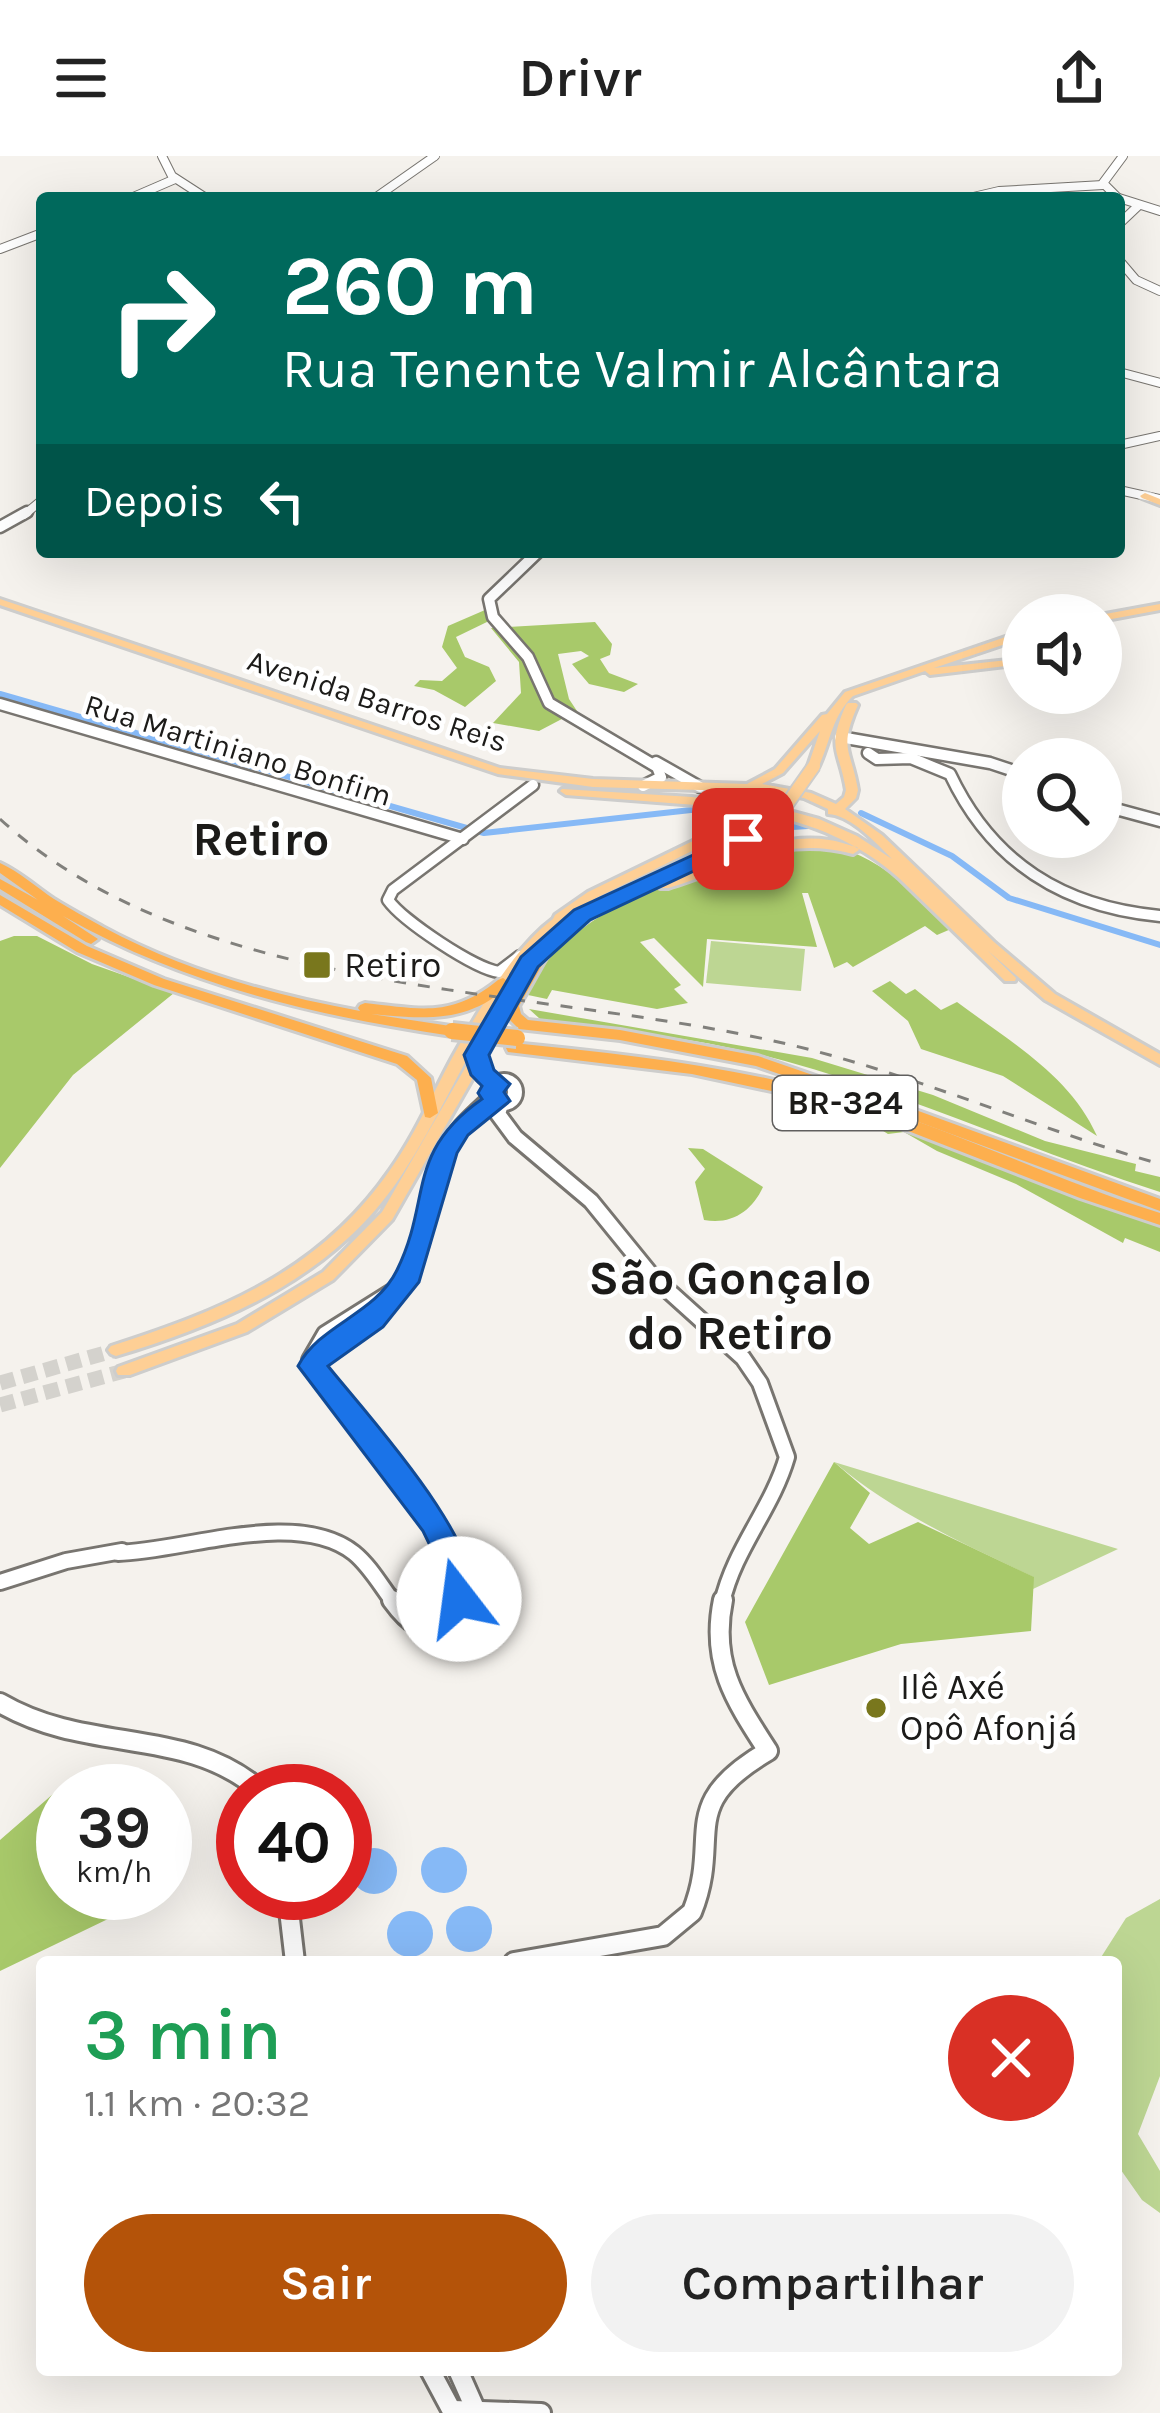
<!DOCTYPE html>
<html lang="pt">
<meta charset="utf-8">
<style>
:root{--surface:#fff;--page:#f2f2f2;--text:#222;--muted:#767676;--accent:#b45309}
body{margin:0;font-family:Karla,sans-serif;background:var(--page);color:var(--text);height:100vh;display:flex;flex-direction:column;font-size:45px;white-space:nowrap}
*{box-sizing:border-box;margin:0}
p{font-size:39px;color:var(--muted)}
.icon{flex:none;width:66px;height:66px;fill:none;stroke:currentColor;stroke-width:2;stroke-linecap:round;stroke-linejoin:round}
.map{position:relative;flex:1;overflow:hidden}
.details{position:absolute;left:36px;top:1800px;width:1086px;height:420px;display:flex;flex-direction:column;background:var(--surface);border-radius:12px;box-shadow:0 12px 48px #0002}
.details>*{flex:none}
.top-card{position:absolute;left:36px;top:36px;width:1089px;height:366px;border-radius:12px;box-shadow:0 12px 48px #0002;background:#00695c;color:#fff;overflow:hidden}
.controls{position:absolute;left:1002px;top:438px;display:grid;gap:24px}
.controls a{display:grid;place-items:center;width:120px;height:120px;border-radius:50%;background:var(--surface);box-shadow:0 12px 48px #0002;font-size:60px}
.speed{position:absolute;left:36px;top:1608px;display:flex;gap:24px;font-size:60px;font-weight:700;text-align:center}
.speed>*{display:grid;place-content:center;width:156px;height:156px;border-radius:50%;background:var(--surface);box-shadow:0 12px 48px #0002;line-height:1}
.speed small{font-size:30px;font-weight:400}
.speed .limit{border:18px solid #d22;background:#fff;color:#111}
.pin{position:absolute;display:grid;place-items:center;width:102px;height:102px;color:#fff;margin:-51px;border-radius:24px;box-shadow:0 6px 18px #0006}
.me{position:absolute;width:132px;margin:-66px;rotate:345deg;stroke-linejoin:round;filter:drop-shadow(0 0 9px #0008)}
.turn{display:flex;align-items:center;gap:42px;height:252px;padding:0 48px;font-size:54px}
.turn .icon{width:156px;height:156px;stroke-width:2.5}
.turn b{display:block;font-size:84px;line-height:102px}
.then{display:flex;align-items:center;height:114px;padding:0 48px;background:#0003;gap:24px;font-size:45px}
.round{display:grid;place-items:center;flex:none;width:126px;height:126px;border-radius:63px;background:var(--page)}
.summary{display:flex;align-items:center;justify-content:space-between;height:204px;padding:0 48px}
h1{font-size:72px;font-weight:600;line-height:90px;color:#1e9e55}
.action{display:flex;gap:24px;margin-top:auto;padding:24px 48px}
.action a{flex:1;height:138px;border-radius:72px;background:var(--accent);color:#fff;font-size:48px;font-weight:600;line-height:138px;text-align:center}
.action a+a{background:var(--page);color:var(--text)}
header{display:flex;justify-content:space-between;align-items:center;height:156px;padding:0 48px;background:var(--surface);font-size:54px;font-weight:600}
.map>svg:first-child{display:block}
.green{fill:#bdd693}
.forest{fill:#a8c96a}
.water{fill:#86b9f6}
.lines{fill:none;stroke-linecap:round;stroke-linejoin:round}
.canal{stroke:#86b9f6;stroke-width:6}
.primary-tunnel{stroke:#d4d2cd;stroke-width:15;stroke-dasharray:15 8;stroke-linecap:butt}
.secondary-far3-casing{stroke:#787570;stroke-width:10}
.secondary-far2-casing{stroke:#787570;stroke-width:15}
.secondary-far1-casing{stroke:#787570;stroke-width:20}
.secondary-casing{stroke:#787570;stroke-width:24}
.primary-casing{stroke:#cdcdcc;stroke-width:6}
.highway-casing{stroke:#cdcdcc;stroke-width:6}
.secondary-far3{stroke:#fff;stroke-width:8}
.secondary-far2{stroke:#fff;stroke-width:10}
.secondary-far1{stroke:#fff;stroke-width:14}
.secondary{stroke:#fff;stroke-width:18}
.primary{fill:#fecf95;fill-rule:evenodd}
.highway{fill:#fdaf4e;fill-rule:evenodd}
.rail{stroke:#81807c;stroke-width:3;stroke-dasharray:12 12;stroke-linecap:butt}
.primary-bridge-casing{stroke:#cdcdcc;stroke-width:16;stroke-linecap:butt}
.highway-bridge-casing{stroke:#cdcdcc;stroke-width:22;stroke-linecap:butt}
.primary-bridge{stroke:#fecf95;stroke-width:12}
.highway-bridge{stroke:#fdaf4e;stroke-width:16}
.route{fill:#1a73e8;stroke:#114b97;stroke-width:3}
.poi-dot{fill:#79771d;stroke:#fff;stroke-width:4.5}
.labels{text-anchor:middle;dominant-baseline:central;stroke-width:9;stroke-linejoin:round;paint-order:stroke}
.far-street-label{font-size:30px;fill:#1c1b19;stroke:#fff}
.shield{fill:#fff;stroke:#605f5e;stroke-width:3}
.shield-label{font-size:33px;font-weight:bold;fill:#1c1b19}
.poi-label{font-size:36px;fill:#1c1b19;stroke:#fff;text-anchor:start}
.district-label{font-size:48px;font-weight:bold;fill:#1c1b19;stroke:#fff}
</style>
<header><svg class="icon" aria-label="menu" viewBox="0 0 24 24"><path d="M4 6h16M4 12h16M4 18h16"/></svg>Drivr<svg class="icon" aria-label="share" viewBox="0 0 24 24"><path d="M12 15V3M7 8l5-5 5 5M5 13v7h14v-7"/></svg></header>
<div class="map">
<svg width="1160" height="2257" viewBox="0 0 1160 2257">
<rect width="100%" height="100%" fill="#f5f2ed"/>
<g class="green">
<path d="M 711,785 L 805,793 L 801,835 L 706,827 Z"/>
<path d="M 834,1306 L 1118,1393 L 1033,1433 L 1033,1421 C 963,1387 894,1357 834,1306 Z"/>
<path d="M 1160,1743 L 1160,1920 L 1138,1978 L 1160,2015 L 1160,2057 L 1142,2044 L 1116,2007 L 1116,1806 L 1098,1806 L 1126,1762 Z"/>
</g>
<g class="forest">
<path d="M 485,454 L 489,465 L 456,481 L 465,501 L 489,511 L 496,525 L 465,551 L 434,534 L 414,530 L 420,524 L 442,525 L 457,512 L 442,491 L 448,470 Z"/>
<path d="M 595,466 L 612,488 L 610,499 L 600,503 L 609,517 L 638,528 L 624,536 L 589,528 L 572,508 L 589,500 L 581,495 L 558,498 L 569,543 L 577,555 L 539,575 L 493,567 L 521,537 L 519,506 L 491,472 Z"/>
<path d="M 808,687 C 870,690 910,731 951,773 L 937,779 L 925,770 L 853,811 L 847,806 L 834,812 L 808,737 L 802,737 L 817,791 L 707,783 L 703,831 L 654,782 L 640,786 L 681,829 L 674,833 L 688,847 L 657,853 L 552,834 L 547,843 L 528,839 C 566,742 717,713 808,687 Z"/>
<path d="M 14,780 L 37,780 L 92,808 L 174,837 L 73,919 L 0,1012 L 0,785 Z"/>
<path d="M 890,825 L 906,838 L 915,833 L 941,854 L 957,846 C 1009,885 1070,919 1097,980 L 1003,920 L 921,893 L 908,865 L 872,835 Z"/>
<path d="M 529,853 L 812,902 L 933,939 L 1045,985 L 1136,1008 L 1135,1015 L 1160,1021 L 1160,1036 C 1034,996 913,940 785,905 C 705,883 622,874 540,863 Z"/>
<path d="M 846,952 L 1160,1069 L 1160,1096 L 1125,1082 L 1123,1087 L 1016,1028 L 937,995 L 904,976 L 888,978 Z"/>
<path d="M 688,992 L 703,993 L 763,1031 C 752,1055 732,1069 704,1064 L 695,1026 L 705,1013 Z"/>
<path d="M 834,1306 L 870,1337 L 850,1372 L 869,1388 L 918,1366 L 1034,1421 L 1031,1475 L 901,1488 L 769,1529 L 745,1466 Z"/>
<path d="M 68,1625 L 151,1635 L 63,1635 L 63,1737 L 162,1737 L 0,1815 L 0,1684 Z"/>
</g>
<g class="water">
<circle cx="444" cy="1714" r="23"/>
<circle cx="374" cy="1715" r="23"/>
<circle cx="469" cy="1773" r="23"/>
<circle cx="410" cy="1778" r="23"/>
</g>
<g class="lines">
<g class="canal">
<path d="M 0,538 L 484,677 L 700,653 L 777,672 L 808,670"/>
<path d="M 861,657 L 952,700 L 1009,742 L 1160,789"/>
</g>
<g class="primary-tunnel">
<path d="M 0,1227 L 116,1194"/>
<path d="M 0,1249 L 124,1215"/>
</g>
<defs>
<g id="secondary-far3">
<path d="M 162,0 L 172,20 L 206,42"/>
<path d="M 131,42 L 175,23"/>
<path d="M 375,42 L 435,0"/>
<path d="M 969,42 L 999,35 L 1103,29"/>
<path d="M 1118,42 L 1103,27 L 1123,0"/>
<path d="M 1119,42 L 1160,55"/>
<path d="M 1119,68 L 1138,50"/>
<path d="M 0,93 L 42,77"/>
<path d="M 1119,104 L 1136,124 L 1160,135"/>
<path d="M 1119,216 L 1160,227"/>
<path d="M 1119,289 L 1160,280"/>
<path d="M 1119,334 L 1160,343"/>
<path d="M 24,359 L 42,344"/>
</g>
<g id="secondary-far2">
<path d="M 0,371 L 27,356"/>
<path d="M 538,396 L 489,443 L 493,461 L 528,501 L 549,547 L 657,611 L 661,621 L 643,630"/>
<path d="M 0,548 L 463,683"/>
<path d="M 840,581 L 990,607 L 1023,618"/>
<path d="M 868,597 L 877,603 L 911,602 L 950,618 C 992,707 1063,751 1160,760"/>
<path d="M 656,606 L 700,631"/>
<path d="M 1101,649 L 1160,665"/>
<path d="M 520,800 L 499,816 C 475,813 403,765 388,744 L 393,734 L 533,629"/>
</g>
<g id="secondary-far1">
<path d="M 477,899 L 483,919 L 497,928"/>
<circle cx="504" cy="936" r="11"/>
<path d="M 502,945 L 498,958 L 515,981 L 591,1045 L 652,1120 L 743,1202 L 760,1227 L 787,1301 C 772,1353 734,1393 722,1447"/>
<path d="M 403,1129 L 325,1178 L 310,1204 L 321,1225 C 367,1280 467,1370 457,1447"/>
<path d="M 312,1209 C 339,1178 378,1166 402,1130 C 429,1091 426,1040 444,997 C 454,974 474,958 492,941"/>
<path d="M 118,1397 C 185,1395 297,1352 354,1397 C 370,1410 381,1430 394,1447"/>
<path d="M 0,1426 L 66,1405 L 122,1395"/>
</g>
<g id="secondary">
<path d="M 392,1444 C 408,1466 422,1479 448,1467 L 458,1444"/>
<path d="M 0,1547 C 89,1599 185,1569 261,1635"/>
<path d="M 287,1737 L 295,1806"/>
<path d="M 514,1806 L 663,1780 L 692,1756 C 723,1679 674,1650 768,1595 C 735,1544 710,1507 723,1444"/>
<path d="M 430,2214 L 453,2257"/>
<path d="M 458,2214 L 477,2257"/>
<path d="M 453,2254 L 541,2257"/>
</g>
<g id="primary">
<path d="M 1145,337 L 1160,343 L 1160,349 L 1142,342 L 1140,340 Z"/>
<path d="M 0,443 L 500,612 L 593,623 L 747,628 L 775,613 L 822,559 L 827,558 L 845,536 L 1023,475 L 1023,482 L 934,512 L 1008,504 L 1023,498 L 1023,505 L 1014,509 L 930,519 L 925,515 L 853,540 C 832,560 830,587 818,612 L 810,612 L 808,610 L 820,575 L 783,617 L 762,628 L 811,637 L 836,648 L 844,641 L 846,634 C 839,592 826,594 846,549 L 848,547 L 856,547 L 858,549 C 838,594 851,592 858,634 L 856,642 L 845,653 L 882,679 L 994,786 L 1055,838 L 1160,898 L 1160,909 L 1045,844 L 987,794 L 1016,822 L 1015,825 L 1005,825 L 900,723 C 853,681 800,663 739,653 L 746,659 L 739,672 L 596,742 L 572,759 L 570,763 L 540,788 L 595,747 L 739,680 L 743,679 L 749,683 L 661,726 C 715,710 772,675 829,684 C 839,685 848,689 857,691 L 859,694 L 853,698 C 780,678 736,712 668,732 L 660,732 L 659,727 L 603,753 L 543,799 L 392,1064 L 333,1124 L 247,1176 L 130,1219 L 118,1219 L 116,1215 L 118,1211 L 237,1168 L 323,1116 L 382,1056 L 528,803 C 478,870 448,948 403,1017 C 337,1119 229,1166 116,1200 L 111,1198 L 108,1194 L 111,1190 C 223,1154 320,1115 390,1014 C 415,979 432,939 452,902 C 477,858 512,793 553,763 L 555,759 L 588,736 L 730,667 L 734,660 L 722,651 L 566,639 L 560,635 L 562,633 L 692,641 L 775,651 L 819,663 L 857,680 L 892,703 C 876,687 851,659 828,658 L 828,653 L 804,642 L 773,636 L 593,631 L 498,618 L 0,449 Z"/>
<path d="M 1160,448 L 1160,454 L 1101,465 L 1100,459 Z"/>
</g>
<g id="highway">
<path d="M 0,707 C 20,716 36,731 54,743 C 70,753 87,762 103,771 C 182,814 272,839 360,855 L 358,852 L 360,849 L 365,847 C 421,853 451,862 498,824 L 503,822 L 510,827 C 472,868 423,863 371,858 L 457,871 L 459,875 L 457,879 L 452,880 C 316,860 184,829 63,760 L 98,783 L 91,788 L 86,786 L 0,733 L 0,723 L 38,744 L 0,717 Z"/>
<path d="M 0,739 L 87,790 L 164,823 L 407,900 L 431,922 L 438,957 L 430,962 L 425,961 L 417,924 L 397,908 L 154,829 L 77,796 L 0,749 Z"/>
<path d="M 548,781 L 555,786 L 519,850 L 521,858 L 528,864 L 620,874 L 758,900 L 856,934 L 859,938 L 851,943 L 756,910 L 620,884 L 519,873 L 509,863 L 505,850 L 541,786 Z"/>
<path d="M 513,887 C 635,899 758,913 875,951 C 972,982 1063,1027 1160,1057 L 1160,1069 L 1080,1042 L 898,971 L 823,946 L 692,918 L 508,896 L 506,892 L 508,888 Z"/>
<path d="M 902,949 L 1160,1043 L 1160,1055 L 897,958 L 894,954 Z"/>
</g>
</defs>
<use href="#secondary-far3" class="secondary-far3-casing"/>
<use href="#secondary-far2" class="secondary-far2-casing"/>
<use href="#secondary-far1" class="secondary-far1-casing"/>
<use href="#secondary" class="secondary-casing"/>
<use href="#primary" class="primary-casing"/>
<use href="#highway" class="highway-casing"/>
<use href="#secondary-far3" class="secondary-far3"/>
<use href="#secondary-far2" class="secondary-far2"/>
<use href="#secondary-far1" class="secondary-far1"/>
<use href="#secondary" class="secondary"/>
<use href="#primary" class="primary"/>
<use href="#highway" class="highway"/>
<path class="rail" d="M 0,663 C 198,844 537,829 787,888 C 914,918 1034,972 1160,1008"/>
<defs>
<path id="primary-bridge" d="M 743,683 L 785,651 L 814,610"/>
<path id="highway-bridge" d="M 452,875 L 517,882"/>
</defs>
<use href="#primary-bridge" class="primary-bridge-casing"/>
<use href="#highway-bridge" class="highway-bridge-casing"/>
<use href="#primary-bridge" class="primary-bridge"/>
<use href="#highway-bridge" class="highway-bridge"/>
</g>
<path class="route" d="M 743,676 L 751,678 L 751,688 L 590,764 L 538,811 L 489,899 L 494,914 L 510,928 L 504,936 L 510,945 L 468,979 L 457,997 L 419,1126 L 383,1171 L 328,1210 C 363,1254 496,1398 470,1452 L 459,1456 L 448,1452 L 437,1404 L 423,1375 L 298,1210 C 320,1168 375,1159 397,1114 C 432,1043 405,997 482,943 L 478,937 L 482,930 L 471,919 L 464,899 L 521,801 L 574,754 Z"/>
<g class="poi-dot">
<rect x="302" y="794" width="30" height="30" rx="6"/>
<circle cx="876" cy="1552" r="12"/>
</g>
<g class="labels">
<g class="far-street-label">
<text transform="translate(377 545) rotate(18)">Avenida Barros Reis</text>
<text transform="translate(238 594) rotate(17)">Rua Martiniano Bonfim</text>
</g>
<rect class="shield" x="773" y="920" width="144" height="54" rx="9"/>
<g class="shield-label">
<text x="845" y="947">BR-324</text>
</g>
<g class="poi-label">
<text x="344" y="809">Retiro</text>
<text x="900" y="1531">Ilê Axé<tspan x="900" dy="41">Opô Afonjá</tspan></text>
</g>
<g class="district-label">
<text x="261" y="683">Retiro</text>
<text x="730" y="1122">São Gonçalo<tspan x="730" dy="55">do Retiro</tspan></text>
</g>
</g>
</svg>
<div class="controls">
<a><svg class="icon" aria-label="sound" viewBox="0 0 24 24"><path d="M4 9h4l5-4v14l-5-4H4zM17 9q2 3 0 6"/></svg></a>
<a><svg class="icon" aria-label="search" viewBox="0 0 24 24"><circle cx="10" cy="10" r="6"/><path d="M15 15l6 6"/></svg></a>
</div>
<div class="speed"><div>39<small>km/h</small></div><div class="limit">40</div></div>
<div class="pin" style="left:743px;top:683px;background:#d93025"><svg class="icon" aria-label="arrive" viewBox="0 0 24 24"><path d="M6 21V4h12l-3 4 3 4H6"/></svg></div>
<svg class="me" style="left:459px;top:1443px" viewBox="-20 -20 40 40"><circle r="19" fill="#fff"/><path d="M0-13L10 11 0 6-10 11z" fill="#1a73e8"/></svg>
<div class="top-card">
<div class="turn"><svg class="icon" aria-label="right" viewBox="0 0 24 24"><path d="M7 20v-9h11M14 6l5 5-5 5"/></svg><div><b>260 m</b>Rua Tenente Valmir Alcântara</div></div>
<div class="then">Depois<svg class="icon" aria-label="left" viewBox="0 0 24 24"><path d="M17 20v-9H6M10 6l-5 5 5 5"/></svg></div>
</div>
<section class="details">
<div class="summary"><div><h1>3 min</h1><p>1.1 km · 20:32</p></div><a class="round" style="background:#d93025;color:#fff"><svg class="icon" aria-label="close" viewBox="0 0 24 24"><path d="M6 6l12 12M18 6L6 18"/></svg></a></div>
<div class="action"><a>Sair</a><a>Compartilhar</a></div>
</section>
</div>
